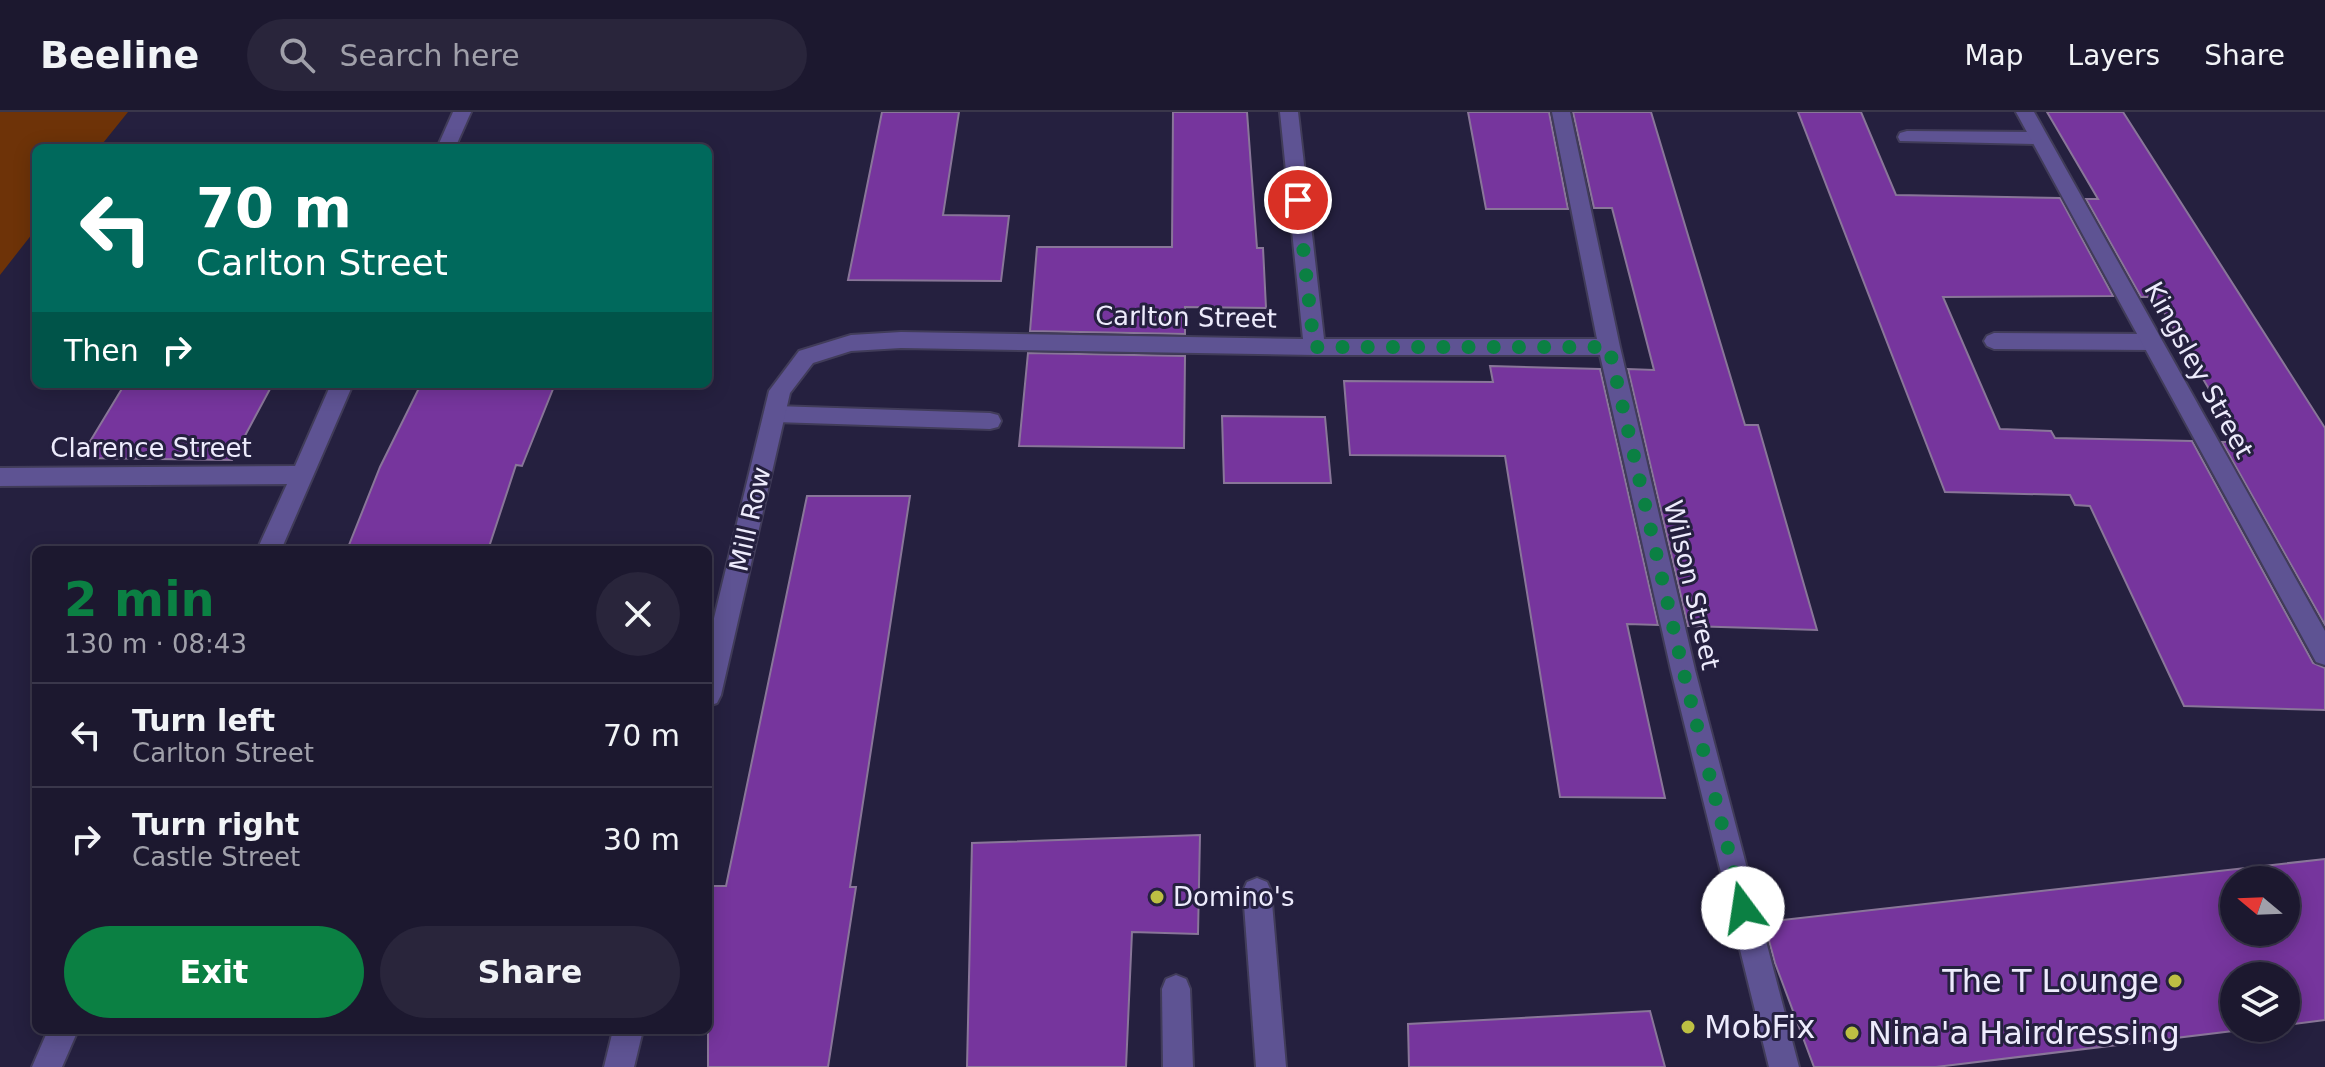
<!DOCTYPE html>
<meta charset="utf-8">
<style>
:root{--surface:#1c182f;--page:#29253b;--text:#f1f3f6;--muted:#a0a0aa;--line:#3a374b;--accent:#0b8043}
body{margin:0;font-family:"DejaVu Sans",sans-serif;background:var(--page);color:var(--text);height:100vh;display:flex;flex-direction:column;font-size:30px;white-space:nowrap}
*{box-sizing:border-box;margin:0}
p{font-size:26px;color:var(--muted)}
.icon{flex:none;width:44px;height:44px;fill:none;stroke:currentColor;stroke-width:2;stroke-linecap:round;stroke-linejoin:round}
.map{position:relative;flex:1;overflow:hidden}
.sheet{position:absolute;left:32px;top:434px;width:680px;height:488px;display:flex;flex-direction:column;background:var(--surface);border-radius:12px;box-shadow:0 4px 20px #0003,0 0 0 2px var(--line)}
.sheet>*{flex:none}
.top-card{position:absolute;left:32px;top:32px;width:680px;height:244px;border-radius:12px;box-shadow:0 4px 20px #0003,0 0 0 2px var(--line);background:#00695c;color:#fff;overflow:hidden}
.needle{width:52px;rotate:289deg}
.buttons{position:absolute;left:2220px;top:754px;display:grid;gap:16px}
.buttons a{display:grid;place-items:center;width:80px;height:80px;border-radius:50%;background:var(--surface);box-shadow:0 4px 20px #0003,0 0 0 2px var(--line);font-size:40px}
.pin{position:absolute;display:grid;place-items:center;width:68px;height:68px;color:#fff;margin:-34px;border:4px solid #fff;border-radius:50%;box-shadow:0 2px 8px #0007}
.me{position:absolute;width:88px;margin:-44px;rotate:346deg;stroke-linejoin:round;filter:drop-shadow(0 0 6px #0008)}
.turn{display:flex;align-items:center;gap:28px;height:168px;padding:0 32px;font-size:36px}
.turn .icon{width:104px;height:104px;stroke-width:2.5}
.turn b{display:block;font-size:56px;line-height:68px}
.then{display:flex;align-items:center;height:76px;padding:0 32px;background:#0003;gap:16px;font-size:30px}
.round{display:grid;place-items:center;flex:none;width:84px;height:84px;border-radius:42px;background:var(--page)}
.overview{display:flex;align-items:center;justify-content:space-between;height:136px;padding:0 32px}
h1{font-size:48px;font-weight:800;line-height:60px;color:var(--accent)}
.cta{display:flex;gap:16px;margin-top:auto;padding:16px 32px}
.cta a{flex:1;height:92px;border-radius:48px;background:var(--accent);color:#fff;font-size:32px;font-weight:800;line-height:92px;text-align:center}
.cta a+a{background:var(--page);color:var(--text)}
ul{padding:0;list-style:none}
li{display:flex;align-items:center;gap:24px;height:104px;padding:0 32px;border-top:2px solid var(--line)}
li div{flex:1}
li b{display:block;font-size:30px}
li em{font-style:normal}
header{display:flex;align-items:center;gap:48px;box-sizing:border-box;height:112px;padding:0 40px;background:var(--surface);border-bottom:2px solid var(--line)}
header strong{font-size:38px}
nav{display:flex;gap:44px;margin-inline-start:auto;font-size:28px}
.search{width:560px;height:72px;background:var(--page);display:flex;align-items:center;gap:20px;box-sizing:border-box;padding:0 28px;border-radius:44px;color:var(--muted);font-size:30px}
.map>svg:first-child{display:block}
.green{fill:#6e3308}
.building{fill:#76359d;stroke:#897699;stroke-width:2;fill-rule:evenodd}
.lines{fill:none;stroke-linecap:round;stroke-linejoin:round}
.lane-casing{stroke:#413c59;stroke-width:4}
.street-casing{stroke:#413c59;stroke-width:4}
.lane{fill:#5e5393;fill-rule:evenodd}
.street{fill:#5e5393;fill-rule:evenodd}
.route{stroke:#0b8043;stroke-width:14;stroke-dasharray:0 25.2}
.poi-dot{fill:#bdbf43;stroke:#25203f;stroke-width:3}
.labels{text-anchor:middle;dominant-baseline:central;stroke-width:6;stroke-linejoin:round;paint-order:stroke}
.street-label{font-size:26px;fill:#edebfc;stroke:#25203f}
.poi-label{font-size:26px;fill:#edebfc;stroke:#25203f;text-anchor:start}
.near-poi-label{font-size:32px;fill:#edebfc;stroke:#25203f;text-anchor:start}
</style>
<header>
<strong>Beeline</strong>
<div class="search"><svg class="icon" aria-label="search" viewBox="0 0 24 24"><circle cx="10" cy="10" r="6"/><path d="M15 15l6 6"/></svg>Search here</div>
<nav><a>Map</a><a>Layers</a><a>Share</a></nav>
</header>
<div class="map">
<svg width="2325" height="955" viewBox="0 0 2325 955">
<rect width="100%" height="100%" fill="#25203f"/>
<path class="green" d="M 0,0 L 128,0 L 99,36 L 36,36 L 36,117 L 0,163 Z"/>
<g class="building">
<path d="M 882,0 L 959,0 L 943,103 L 1009,104 L 1001,169 L 848,168 Z"/>
<path d="M 1173,0 L 1247,0 L 1257,136 L 1263,136 L 1266,196 L 1185,195 L 1185,222 L 1030,219 L 1037,135 L 1172,135 Z"/>
<path d="M 1468,0 L 1549,0 L 1568,97 L 1486,97 Z"/>
<path d="M 1573,0 L 1651,0 L 1745,313 L 1758,313 L 1817,518 L 1688,514 L 1628,257 L 1654,258 L 1612,96 L 1594,96 Z"/>
<path d="M 1798,0 L 1861,0 L 1896,83 L 2060,86 L 2113,184 L 1943,185 L 2000,317 L 2051,319 L 2055,326 L 2192,329 L 2313,551 L 2325,556 L 2325,598 L 2184,594 L 2090,394 L 2075,393 L 2070,383 L 1945,380 Z"/>
<path d="M 2047,0 L 2123,0 L 2325,316 L 2325,513 L 2222,330 L 2240,330 L 2155,185 L 2141,185 L 2086,87 L 2098,87 Z"/>
<path d="M 1028,241 L 1185,244 L 1184,336 L 1019,334 Z"/>
<path d="M 1490,254 L 1600,257 L 1658,513 L 1627,512 L 1665,686 L 1560,685 L 1505,344 L 1350,343 L 1344,269 L 1493,270 Z"/>
<path d="M 421,272 L 555,272 L 522,354 L 516,353 L 488,438 L 347,438 L 380,355 Z"/>
<path d="M 123,275 L 270,277 L 232,348 L 80,346 Z"/>
<path d="M 1222,304 L 1325,305 L 1331,371 L 1224,371 Z"/>
<path d="M 807,384 L 910,384 L 850,775 L 856,775 L 828,955 L 708,955 L 708,774 L 726,774 Z"/>
<path d="M 1200,723 L 1198,822 L 1132,820 L 1126,955 L 967,955 L 972,731 Z"/>
<path d="M 2325,747 L 2325,908 L 2286,913 L 2286,864 L 2234,864 L 2234,916 L 2258,916 L 1936,955 L 1814,955 L 1775,851 L 1764,810 ZM 2234,768 L 2286,768 L 2286,820 L 2234,820 Z"/>
<path d="M 1650,899 L 1665,955 L 1409,955 L 1408,912 Z"/>
</g>
<g class="lines">
<defs>
<g id="lane">
<path d="M 1907,19 L 2039,20 L 2048,26 L 2039,32 L 1900,29 L 1898,25 L 1900,21 Z"/>
<path d="M 1994,221 L 2152,222 L 2159,225 L 2162,230 L 2159,235 L 2152,238 L 1994,237 L 1987,234 L 1984,229 L 1987,224 Z"/>
<path d="M 775,294 L 990,301 L 998,303 L 1001,309 L 998,315 L 990,317 L 775,310 L 767,308 L 764,302 L 767,296 Z"/>
<path d="M 1176,863 L 1186,867 L 1190,877 L 1193,955 L 1163,955 L 1162,877 L 1166,867 Z"/>
</g>
<g id="street">
<path d="M 453,0 L 471,0 L 455,36 L 437,36 Z"/>
<path d="M 1280,0 L 1298,0 L 1324,227 L 1597,227 L 1552,0 L 1570,0 L 1620,235 L 1695,558 L 1799,955 L 1769,955 L 1671,558 L 1600,243 L 1314,243 L 901,236 L 851,239 L 813,251 L 790,281 L 721,583 L 717,591 L 708,594 L 708,531 L 769,279 L 799,239 L 851,223 L 901,220 L 1303,227 Z"/>
<path d="M 2016,0 L 2034,0 L 2325,519 L 2325,553 L 2316,550 Z"/>
<path d="M 331,272 L 353,272 L 281,438 L 257,438 L 287,372 L 0,374 L 0,356 L 295,354 Z"/>
<path d="M 1257,766 L 1267,770 L 1271,779 L 1286,955 L 1256,955 L 1243,779 L 1247,770 Z"/>
<path d="M 48,918 L 78,918 L 62,955 L 32,955 Z"/>
<path d="M 613,918 L 643,918 L 634,955 L 604,955 Z"/>
</g>
</defs>
<use href="#lane" class="lane-casing"/>
<use href="#street" class="street-casing"/>
<use href="#lane" class="lane"/>
<use href="#street" class="street"/>
</g>
<g class="lines">
<path class="route" d="M 1298,88 L 1314,235 L 1609,235 L 1683,558 L 1743,796"/>
</g>
<g class="poi-dot">
<circle cx="1157" cy="785" r="8"/>
<circle cx="2175" cy="869" r="8"/>
<circle cx="1688" cy="915" r="8"/>
<circle cx="1852" cy="921" r="8"/>
</g>
<g class="labels">
<g class="street-label">
<text transform="translate(1186 205) rotate(1)">Carlton Street</text>
<text transform="translate(2199 258) rotate(61)">Kingsley Street</text>
<text x="151" y="336">Clarence Street</text>
<text transform="translate(750 407) rotate(-77)">Mill Row</text>
<text transform="translate(1692 473) rotate(77)">Wilson Street</text>
</g>
<g class="poi-label">
<text x="1173" y="785">Domino's</text>
</g>
<g class="near-poi-label">
<text x="2159" y="869" text-anchor="end">The T Lounge</text>
<text x="1704" y="915">MobFix</text>
<text x="1868" y="921">Nina'a Hairdressing</text>
</g>
</g>
</svg>
<div class="buttons">
<a><svg class="needle" viewBox="-14 -14 28 28"><path d="M0-13l5 13h-10z" fill="#e53935"/><path d="M0 13l5-13h-10z" fill="#a0a0aa"/></svg></a>
<a><svg class="icon" aria-label="layers" viewBox="0 0 24 24"><path d="M12 4l9 5-9 5-9-5zM3 14l9 5 9-5"/></svg></a>
</div>
<div class="pin" style="left:1298px;top:88px;background:#d93025"><svg class="icon" aria-label="arrive" viewBox="0 0 24 24"><path d="M6 21V4h12l-3 4 3 4H6"/></svg></div>
<svg class="me" style="left:1743px;top:796px" viewBox="-20 -20 40 40"><circle r="19" fill="#fff"/><path d="M0-13L10 11 0 6-10 11z" fill="#0b8043"/></svg>
<div class="top-card">
<div class="turn"><svg class="icon" aria-label="left" viewBox="0 0 24 24"><path d="M17 20v-9H6M10 6l-5 5 5 5"/></svg><div><b>70 m</b>Carlton Street</div></div>
<div class="then">Then<svg class="icon" aria-label="right" viewBox="0 0 24 24"><path d="M7 20v-9h11M14 6l5 5-5 5"/></svg></div>
</div>
<section class="sheet">
<div class="overview"><div><h1>2 min</h1><p>130 m · 08:43</p></div><a class="round"><svg class="icon" aria-label="close" viewBox="0 0 24 24"><path d="M6 6l12 12M18 6L6 18"/></svg></a></div>
<ul>
<li><svg class="icon" aria-label="left" viewBox="0 0 24 24"><path d="M17 20v-9H6M10 6l-5 5 5 5"/></svg><div><b>Turn left</b><p>Carlton Street</p></div><em>70 m</em></li>
<li><svg class="icon" aria-label="right" viewBox="0 0 24 24"><path d="M7 20v-9h11M14 6l5 5-5 5"/></svg><div><b>Turn right</b><p>Castle Street</p></div><em>30 m</em></li>
</ul>
<div class="cta"><a>Exit</a><a>Share</a></div>
</section>
</div>
